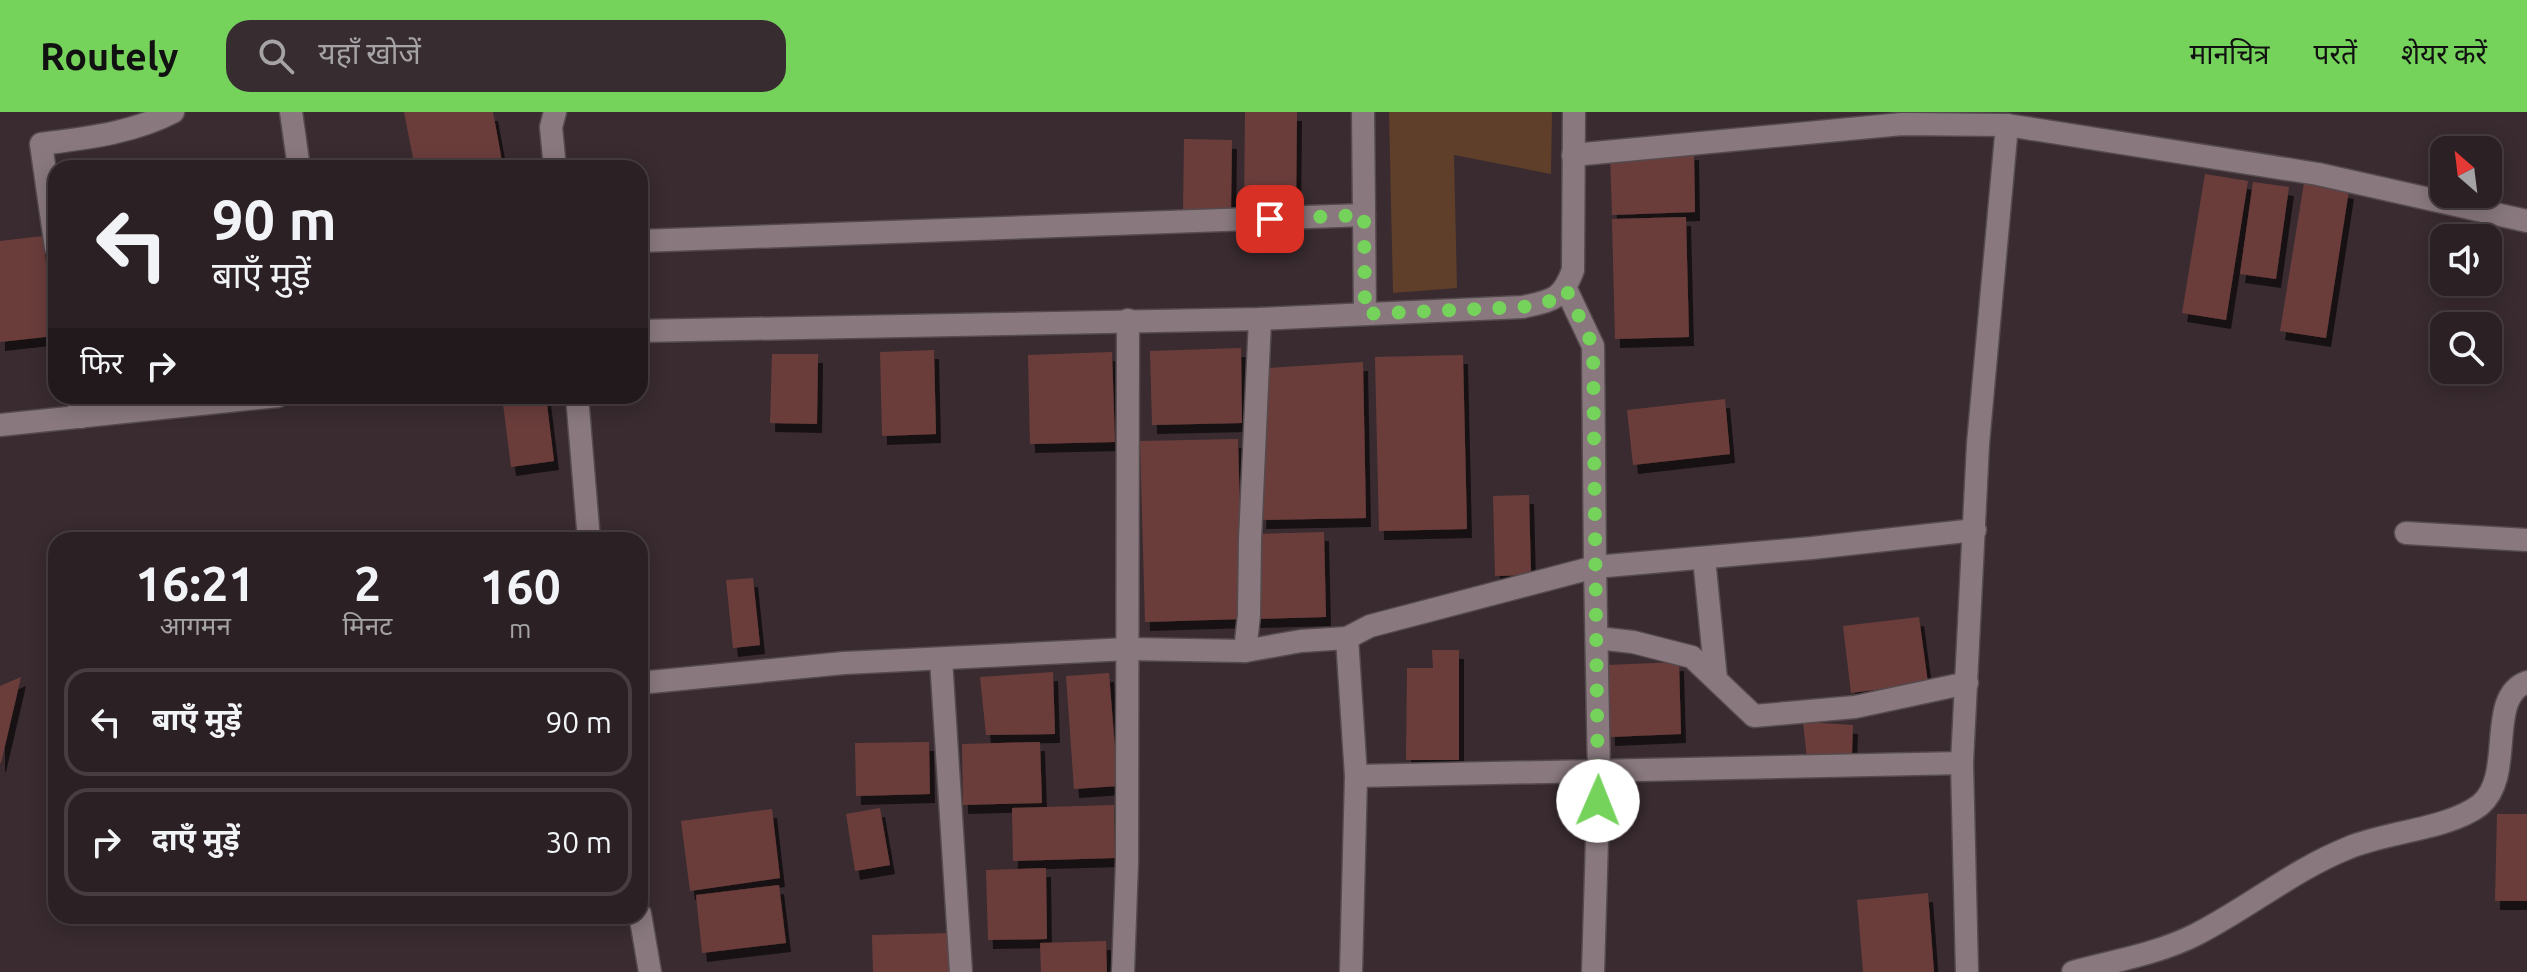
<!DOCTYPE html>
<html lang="hi">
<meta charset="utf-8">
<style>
:root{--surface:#2b2024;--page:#372d31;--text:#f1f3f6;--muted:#a6a3a6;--line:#473e41;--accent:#75d25b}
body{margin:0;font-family:Ubuntu,"Noto Sans Devanagari",sans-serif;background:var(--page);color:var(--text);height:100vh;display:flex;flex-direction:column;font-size:30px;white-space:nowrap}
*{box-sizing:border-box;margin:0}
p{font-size:26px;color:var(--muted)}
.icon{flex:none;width:44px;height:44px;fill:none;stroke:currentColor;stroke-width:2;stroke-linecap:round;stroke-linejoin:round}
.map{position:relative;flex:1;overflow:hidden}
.details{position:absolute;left:48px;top:420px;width:600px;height:392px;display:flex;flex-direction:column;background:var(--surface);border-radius:24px;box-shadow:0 4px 20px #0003,0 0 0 2px var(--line)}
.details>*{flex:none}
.hud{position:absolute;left:48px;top:48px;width:600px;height:244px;border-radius:24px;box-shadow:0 4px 20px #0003,0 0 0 2px var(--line);background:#2b2024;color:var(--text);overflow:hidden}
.needle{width:52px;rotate:332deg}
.buttons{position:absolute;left:2430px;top:24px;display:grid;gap:16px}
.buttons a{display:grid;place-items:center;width:72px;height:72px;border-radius:16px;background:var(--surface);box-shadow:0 4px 20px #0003,0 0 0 2px var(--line);font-size:40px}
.pin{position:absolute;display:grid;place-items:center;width:68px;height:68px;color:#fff;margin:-34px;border-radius:16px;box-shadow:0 4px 12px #0006}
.me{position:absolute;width:88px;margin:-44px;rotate:1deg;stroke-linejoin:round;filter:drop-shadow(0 0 6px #0008)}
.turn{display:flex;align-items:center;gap:28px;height:168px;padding:0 32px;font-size:36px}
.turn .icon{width:104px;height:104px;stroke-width:2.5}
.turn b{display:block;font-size:56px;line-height:68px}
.then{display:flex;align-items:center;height:76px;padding:0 32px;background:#0003;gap:16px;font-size:30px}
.eta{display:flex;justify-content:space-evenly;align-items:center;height:136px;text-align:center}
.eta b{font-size:48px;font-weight:700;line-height:56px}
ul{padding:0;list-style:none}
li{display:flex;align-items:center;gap:24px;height:108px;margin:0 16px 12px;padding:0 16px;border:4px solid var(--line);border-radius:24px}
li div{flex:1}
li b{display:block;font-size:30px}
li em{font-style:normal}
header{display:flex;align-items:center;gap:48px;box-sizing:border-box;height:112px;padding:0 40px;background:var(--accent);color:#111}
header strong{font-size:38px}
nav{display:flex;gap:44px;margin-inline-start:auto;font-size:28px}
.search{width:560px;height:72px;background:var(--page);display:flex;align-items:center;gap:20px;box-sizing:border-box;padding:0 28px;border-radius:24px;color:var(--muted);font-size:30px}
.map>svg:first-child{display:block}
.green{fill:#5f3f2a}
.building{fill:#6a3e3b;filter:url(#shadow)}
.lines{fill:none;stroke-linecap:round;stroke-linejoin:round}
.minor-casing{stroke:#554a4e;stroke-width:25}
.minor{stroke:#89797e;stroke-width:22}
.route{stroke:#75d25b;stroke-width:14;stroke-dasharray:0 25.2}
</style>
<header>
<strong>Routely</strong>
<div class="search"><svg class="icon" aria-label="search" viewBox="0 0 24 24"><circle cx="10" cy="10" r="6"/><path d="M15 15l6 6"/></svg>यहाँ खोजें</div>
<nav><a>मानचित्र</a><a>परतें</a><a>शेयर करें</a></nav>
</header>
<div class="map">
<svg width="2527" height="860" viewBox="0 0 2527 860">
<defs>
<filter id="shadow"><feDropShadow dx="5" dy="9" stdDeviation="0" flood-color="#0009"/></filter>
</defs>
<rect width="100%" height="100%" fill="#392b30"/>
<path class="green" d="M 1389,0 L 1552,0 L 1551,62 L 1454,43 L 1457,176 L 1393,181 Z"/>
<g class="building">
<path d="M 404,0 L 493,0 L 502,49 L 464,56 L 415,56 Z"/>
<path d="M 1245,0 L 1297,0 L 1296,100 L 1244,100 Z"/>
<path d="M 1184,27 L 1232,28 L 1231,101 L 1183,101 Z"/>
<path d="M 1694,39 L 1695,100 L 1612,103 L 1610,42 Z"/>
<path d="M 2205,62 L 2248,69 L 2226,208 L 2182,201 Z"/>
<path d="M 2253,70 L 2289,75 L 2276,167 L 2240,162 Z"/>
<path d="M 2304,71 L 2349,78 L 2326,226 L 2280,219 Z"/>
<path d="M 1686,105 L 1689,225 L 1615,227 L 1612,107 Z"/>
<path d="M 43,124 L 54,224 L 0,230 L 0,129 Z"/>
<path d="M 1241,236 L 1242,311 L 1152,313 L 1150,239 Z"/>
<path d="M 934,238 L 936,322 L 882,324 L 880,240 Z"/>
<path d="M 1112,240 L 1115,330 L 1030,332 L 1028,243 Z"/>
<path d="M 772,242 L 818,242 L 817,312 L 770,311 Z"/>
<path d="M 1463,243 L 1467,417 L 1379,419 L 1375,245 Z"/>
<path d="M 1363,250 L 1366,406 L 1261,408 L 1268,256 Z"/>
<path d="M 502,284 L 546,284 L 554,349 L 511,355 Z"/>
<path d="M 1725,287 L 1730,342 L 1633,353 L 1627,298 Z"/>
<path d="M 1238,327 L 1243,507 L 1145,510 L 1140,329 Z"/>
<path d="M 1529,383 L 1531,463 L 1495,464 L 1493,384 Z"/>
<path d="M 1324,420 L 1326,505 L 1255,507 L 1253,422 Z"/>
<path d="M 753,466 L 760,533 L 733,536 L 726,468 Z"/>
<path d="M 1919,505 L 1928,571 L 1851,581 L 1843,514 Z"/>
<path d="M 1432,538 L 1459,538 L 1459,648 L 1406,648 L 1407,556 L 1433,556 Z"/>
<path d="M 1679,550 L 1681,622 L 1610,625 L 1607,553 Z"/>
<path d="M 1053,560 L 1055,622 L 986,623 L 980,565 Z"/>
<path d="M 1109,561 L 1118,674 L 1074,677 L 1066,564 Z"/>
<path d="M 21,565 L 1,651 L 0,651 L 0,574 Z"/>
<path d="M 1803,610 L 1853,613 L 1852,641 L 1807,646 Z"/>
<path d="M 929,630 L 930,682 L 856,684 L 855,631 Z"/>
<path d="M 1040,630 L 1042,691 L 963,693 L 962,632 Z"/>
<path d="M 1114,693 L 1115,746 L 1013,749 L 1012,696 Z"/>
<path d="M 880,696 L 890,753 L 855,759 L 846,702 Z"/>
<path d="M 772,697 L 780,766 L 690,779 L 681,709 Z"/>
<path d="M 2497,702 L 2527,702 L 2527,789 L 2495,789 Z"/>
<path d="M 1046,756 L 1047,827 L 988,828 L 986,758 Z"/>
<path d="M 779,773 L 786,831 L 702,841 L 696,783 Z"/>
<path d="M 1928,781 L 1934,860 L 1863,860 L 1857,788 Z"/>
<path d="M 952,821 L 953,860 L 873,860 L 872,823 Z"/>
<path d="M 1106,829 L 1107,860 L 1041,860 L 1040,831 Z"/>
</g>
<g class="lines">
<defs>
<g id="minor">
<path d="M 291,0 L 299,56"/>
<path d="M 1363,0 L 1365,202"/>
<path d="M 1573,43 L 1902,12 L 2007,13 L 2318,62 L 2527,109"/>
<path d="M 555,56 L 551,15 L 555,0"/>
<path d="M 640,129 L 1364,103"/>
<path d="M 56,136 L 41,32 C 86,26 133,21 173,0"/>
<path d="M 1566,177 L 1593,234 L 1595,455 L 1812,436 L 1975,418"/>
<path d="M 640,219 L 1260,207 L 1523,195 C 1553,188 1562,188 1573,158 L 1574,0"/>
<path d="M 78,284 L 81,305"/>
<path d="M 577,284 L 589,428"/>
<path d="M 0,313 L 278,284"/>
<path d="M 2406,421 L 2527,428"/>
<path d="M 1704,446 L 1716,567"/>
<path d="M 1597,526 L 1633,530 L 1692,545 L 1754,604 L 1855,595 L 1967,571"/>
<path d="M 1245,539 L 1249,503 L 1250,428 L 1260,207"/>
<path d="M 941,547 L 961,860"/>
<path d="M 640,571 L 844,551 L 1128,537 L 1245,539 L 1301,529 L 1347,526"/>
<path d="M 1356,664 L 1962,651"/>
<path d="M 640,802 L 650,860"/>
<path d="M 1123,860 L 1127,750 L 1128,208"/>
<path d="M 1351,860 L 1356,664 L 1347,526 L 1370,514 L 1595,455 L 1599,661 L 1593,860"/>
<path d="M 1967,860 L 1962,651 L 1978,332 L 2007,13"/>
<path d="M 2073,860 C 2113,849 2157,842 2195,823 C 2247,797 2293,758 2348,736 C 2385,720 2449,717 2480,693 C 2516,664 2485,585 2527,570"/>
</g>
</defs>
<use href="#minor" class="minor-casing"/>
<use href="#minor" class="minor"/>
</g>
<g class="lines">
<path class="route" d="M 1270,107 L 1364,103 L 1365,202 L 1523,195 L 1550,189 L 1566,177 L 1593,234 L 1598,689"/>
</g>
</svg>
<div class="buttons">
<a><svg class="needle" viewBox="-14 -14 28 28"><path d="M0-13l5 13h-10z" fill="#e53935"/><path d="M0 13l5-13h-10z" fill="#a6a3a6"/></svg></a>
<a><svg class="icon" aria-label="sound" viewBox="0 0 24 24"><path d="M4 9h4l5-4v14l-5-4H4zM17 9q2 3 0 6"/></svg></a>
<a><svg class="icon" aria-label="search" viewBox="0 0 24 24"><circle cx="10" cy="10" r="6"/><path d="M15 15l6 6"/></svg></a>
</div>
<div class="pin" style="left:1270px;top:107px;background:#d93025"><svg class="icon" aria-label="arrive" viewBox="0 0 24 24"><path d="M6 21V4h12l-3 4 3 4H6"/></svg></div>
<svg class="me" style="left:1598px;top:689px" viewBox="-20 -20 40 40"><circle r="19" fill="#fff"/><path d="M0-13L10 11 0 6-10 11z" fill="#75d25b"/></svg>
<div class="hud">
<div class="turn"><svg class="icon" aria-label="left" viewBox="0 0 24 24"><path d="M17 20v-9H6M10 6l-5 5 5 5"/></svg><div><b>90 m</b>बाएँ मुड़ें</div></div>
<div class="then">फिर<svg class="icon" aria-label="right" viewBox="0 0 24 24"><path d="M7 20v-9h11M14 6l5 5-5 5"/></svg></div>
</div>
<section class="details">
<div class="eta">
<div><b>16:21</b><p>आगमन</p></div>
<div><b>2</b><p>मिनट</p></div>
<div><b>160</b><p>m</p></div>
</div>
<ul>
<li><svg class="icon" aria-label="left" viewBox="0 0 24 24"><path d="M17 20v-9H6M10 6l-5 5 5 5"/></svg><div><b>बाएँ मुड़ें</b></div><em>90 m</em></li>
<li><svg class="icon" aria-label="right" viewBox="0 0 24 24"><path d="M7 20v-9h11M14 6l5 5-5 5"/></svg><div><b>दाएँ मुड़ें</b></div><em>30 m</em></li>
</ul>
</section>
</div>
